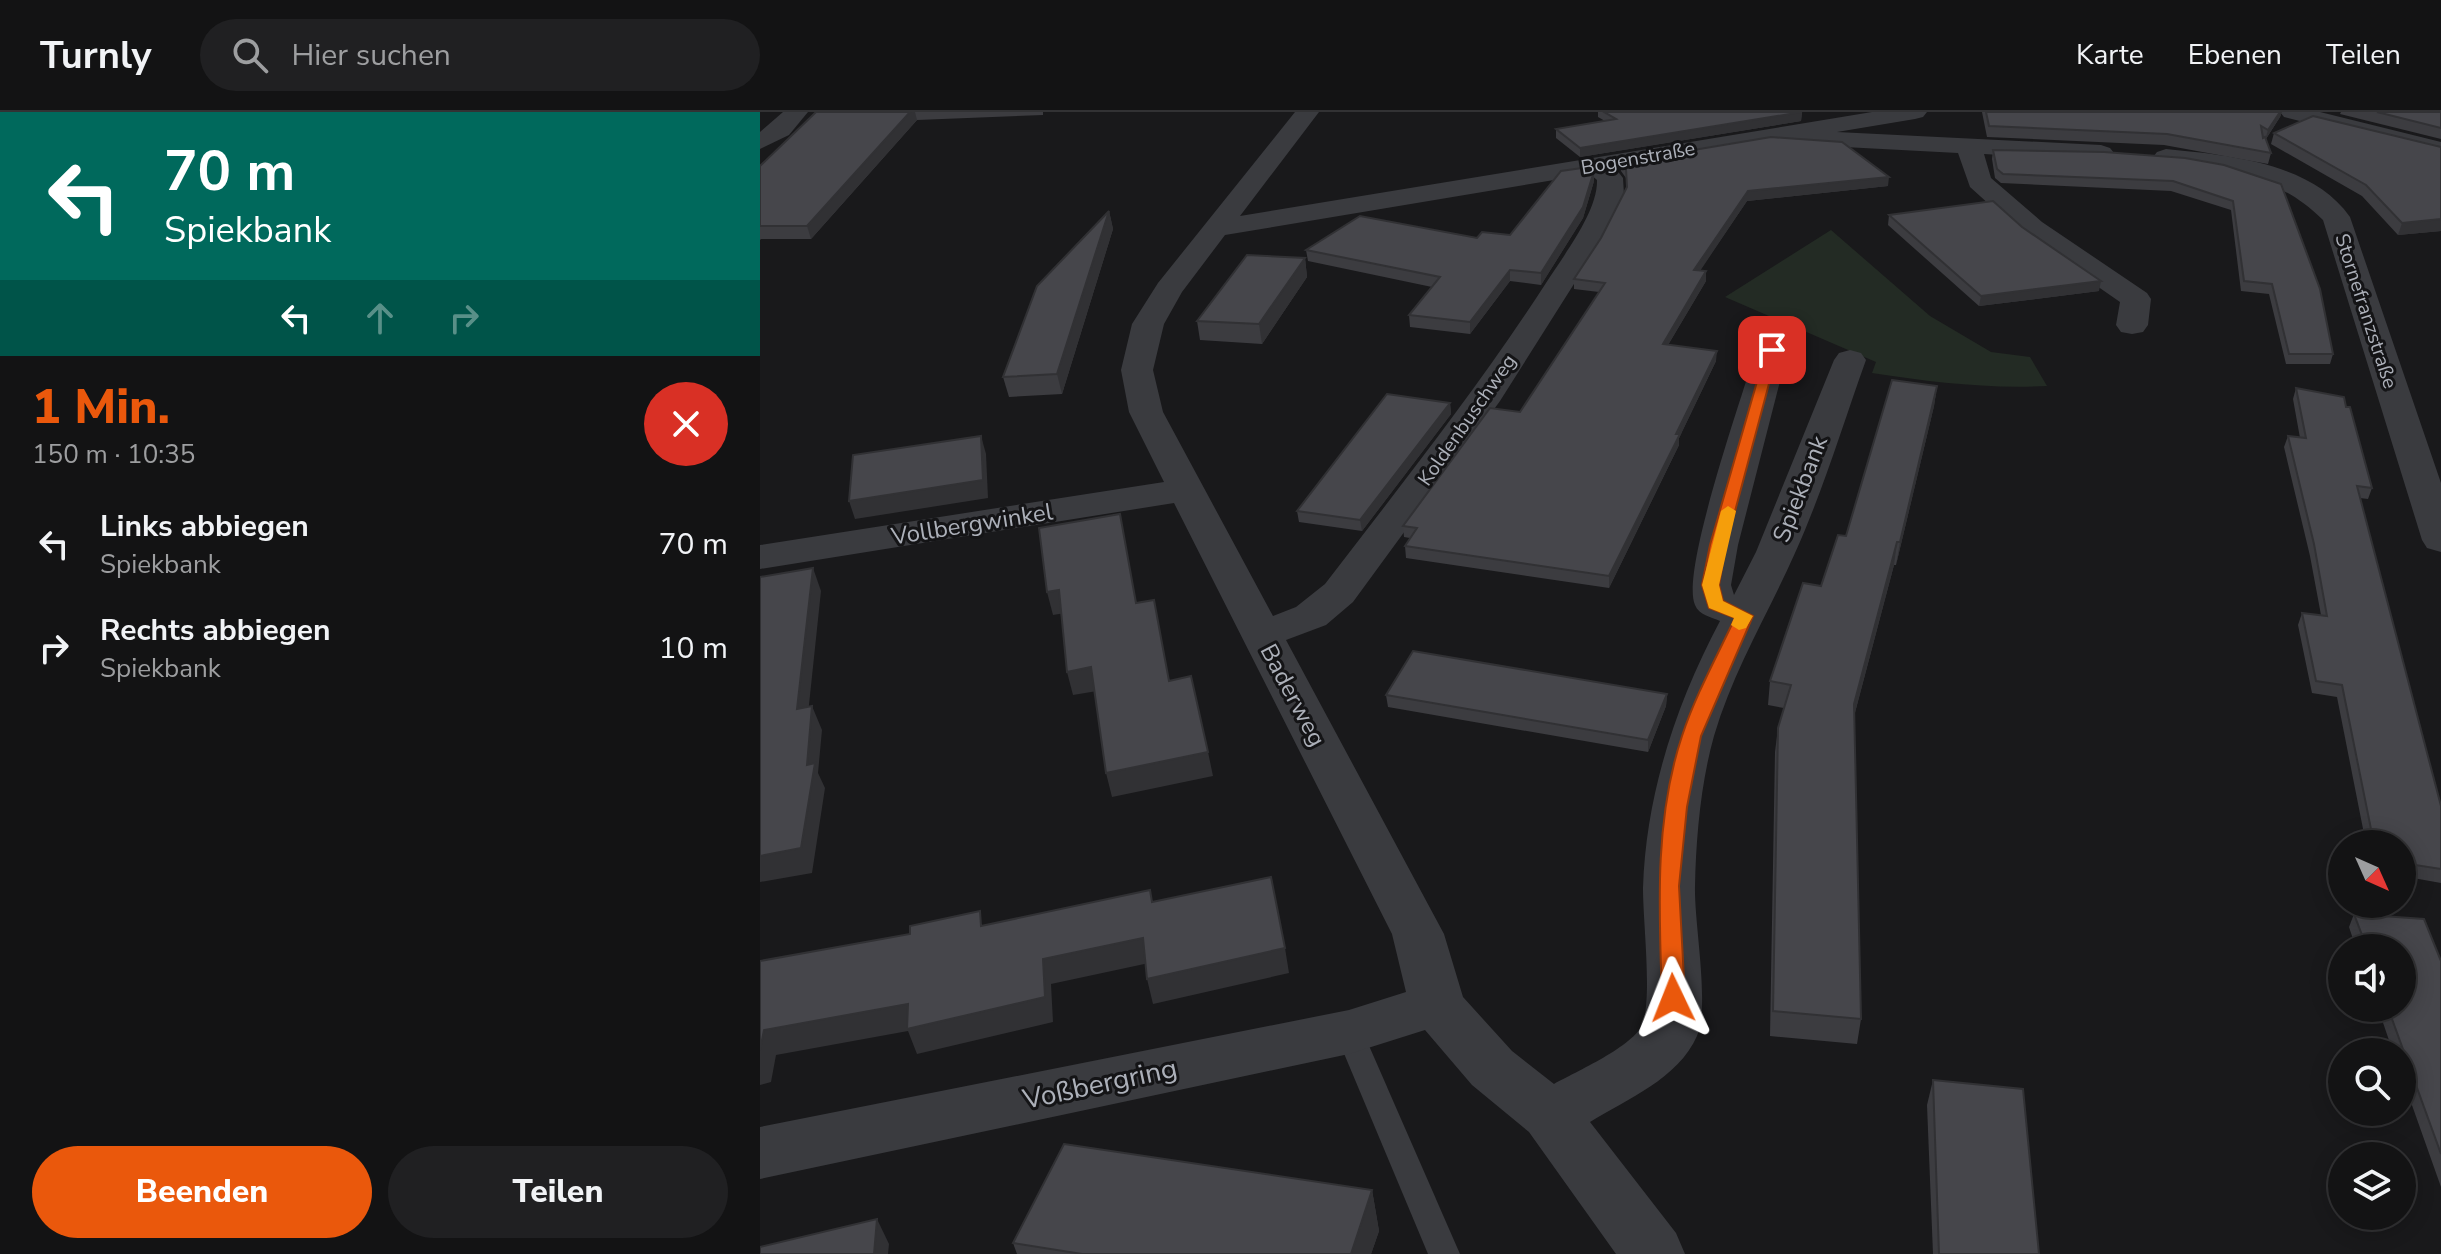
<!DOCTYPE html>
<html lang="de">
<meta charset="utf-8">
<style>
:root{--surface:#131314;--page:#202022;--text:#f1f3f6;--muted:#9d9ea0;--line:#323234;--accent:#ea580c}
body{margin:0;font-family:"Nunito Sans",sans-serif;background:var(--page);color:var(--text);height:100vh;display:flex;flex-direction:column;font-size:30px;white-space:nowrap}
*{box-sizing:border-box;margin:0}
p{font-size:26px;color:var(--muted)}
.icon{flex:none;width:44px;height:44px;fill:none;stroke:currentColor;stroke-width:2;stroke-linecap:round;stroke-linejoin:round}
.map{position:relative;flex:1;overflow:hidden}
.side{display:flex;flex-direction:column;background:var(--surface);width:760px}
.side>*{flex:none}
.top-card{background:#00695c;color:#fff;overflow:hidden}
.needle{width:52px;rotate:135deg}
.tools{position:absolute;left:1568px;top:718px;display:grid;gap:16px}
.tools a{display:grid;place-items:center;width:88px;height:88px;border-radius:50%;background:var(--surface);box-shadow:0 4px 20px #0003,0 0 0 2px var(--line);font-size:40px}
.pin{position:absolute;display:grid;place-items:center;width:68px;height:68px;color:#fff;margin:-34px;border-radius:16px;box-shadow:0 4px 12px #0006}
.me{position:absolute;width:88px;margin:-44px;rotate:358deg;stroke-linejoin:round;filter:drop-shadow(0 0 6px #0008)}
.turn{display:flex;align-items:center;gap:28px;height:168px;padding:0 32px;font-size:36px}
.turn .icon{width:104px;height:104px;stroke-width:2.5}
.turn b{display:block;font-size:56px;line-height:68px}
.lanes{display:flex;align-items:center;height:76px;padding:0 32px;background:#0003;justify-content:center;gap:40px;direction:ltr}
.lanes .off{opacity:.35}
.round{display:grid;place-items:center;flex:none;width:84px;height:84px;border-radius:42px;background:var(--page)}
.summary{display:flex;align-items:center;justify-content:space-between;height:136px;padding:0 32px}
h1{font-size:48px;font-weight:800;line-height:60px;color:var(--accent)}
.primary-button{display:flex;gap:16px;margin-top:auto;padding:16px 32px}
.primary-button a{flex:1;height:92px;border-radius:48px;background:var(--accent);color:#fff;font-size:32px;font-weight:800;line-height:92px;text-align:center}
.primary-button a+a{background:var(--page);color:var(--text)}
ul{padding:0;list-style:none}
li{display:flex;align-items:center;gap:24px;height:104px;padding:0 32px}
li div{flex:1}
li b{display:block;font-size:30px}
li em{font-style:normal}
header{display:flex;align-items:center;gap:48px;box-sizing:border-box;height:112px;padding:0 40px;background:var(--surface);border-bottom:2px solid var(--line)}
header strong{font-size:38px}
nav{display:flex;gap:44px;margin-inline-start:auto;font-size:28px}
.search{width:560px;height:72px;background:var(--page);display:flex;align-items:center;gap:20px;box-sizing:border-box;padding:0 28px;border-radius:44px;color:var(--muted);font-size:30px}
main{display:flex;flex:1;min-height:0}
.map>svg:first-child{display:block}
.green{fill:#232b24}
.lines{fill:none;stroke-linecap:round;stroke-linejoin:round}
.service{fill:#3a3b3f;fill-rule:evenodd}
.minor{fill:#3a3b3f;fill-rule:evenodd}
.wall{fill:#3c3c40}
.shaded-wall{fill:#313134}
.building{fill:#46464b;stroke:#313134;stroke-width:2}
.route{fill:#ea580c;stroke:#983908;stroke-width:2}
.slow{fill:#f59e0b}
.labels{text-anchor:middle;dominant-baseline:central;stroke-width:6;stroke-linejoin:round;paint-order:stroke}
.far-street-label{font-size:20px;fill:#acb0b9;stroke:#141416}
.street-label{font-size:24px;fill:#acb0b9;stroke:#141416}
.near-street-label{font-size:28px;fill:#acb0b9;stroke:#141416}
</style>
<header>
<strong>Turnly</strong>
<div class="search"><svg class="icon" aria-label="search" viewBox="0 0 24 24"><circle cx="10" cy="10" r="6"/><path d="M15 15l6 6"/></svg>Hier suchen</div>
<nav><a>Karte</a><a>Ebenen</a><a>Teilen</a></nav>
</header>
<main>
<section class="side">
<div class="top-card">
<div class="turn"><svg class="icon" aria-label="left" viewBox="0 0 24 24"><path d="M17 20v-9H6M10 6l-5 5 5 5"/></svg><div><b>70 m</b>Spiekbank</div></div>
<div class="lanes"><svg class="icon" aria-label="left" viewBox="0 0 24 24"><path d="M17 20v-9H6M10 6l-5 5 5 5"/></svg><svg class="icon off" aria-label="ahead" viewBox="0 0 24 24"><path d="M12 20V5M6 11l6-6 6 6"/></svg><svg class="icon off" aria-label="right" viewBox="0 0 24 24"><path d="M7 20v-9h11M14 6l5 5-5 5"/></svg></div>
</div>
<div class="summary"><div><h1>1 Min.</h1><p>150 m · 10:35</p></div><a class="round" style="background:#d93025;color:#fff"><svg class="icon" aria-label="close" viewBox="0 0 24 24"><path d="M6 6l12 12M18 6L6 18"/></svg></a></div>
<ul>
<li><svg class="icon" aria-label="left" viewBox="0 0 24 24"><path d="M17 20v-9H6M10 6l-5 5 5 5"/></svg><div><b>Links abbiegen</b><p>Spiekbank</p></div><em>70 m</em></li>
<li><svg class="icon" aria-label="right" viewBox="0 0 24 24"><path d="M7 20v-9h11M14 6l5 5-5 5"/></svg><div><b>Rechts abbiegen</b><p>Spiekbank</p></div><em>10 m</em></li>
</ul>
<div class="primary-button"><a>Beenden</a><a>Teilen</a></div>
</section>
<div class="map">
<svg width="1681" height="1142" viewBox="0 0 1681 1142">
<rect width="100%" height="100%" fill="#19191b"/>
<path class="green" d="M 1071,118 L 1170,204 L 1231,240 L 1270,245 L 1287,274 C 1227,277 1171,270 1112,261 L 1116,250 L 965,185 Z"/>
<g class="lines">
<path class="service" d="M 589,909 L 599,912 L 603,920 L 700,1142 L 668,1142 L 575,920 L 579,912 Z"/>
<g class="minor">
<path d="M 23,0 L 48,0 L 29,23 L 0,37 L 0,20 Z"/>
<path d="M 535,0 L 559,0 L 480,104 L 1112,0 L 1167,0 L 1163,5 L 1155,7 L 1077,20 L 1341,33 L 1350,36 L 1354,41 L 1350,46 L 1341,49 L 1224,42 L 1231,66 L 1282,110 L 1387,181 L 1391,187 L 1388,213 L 1383,220 L 1372,222 L 1361,220 L 1356,213 L 1360,190 L 1262,122 L 1210,75 L 1198,41 L 1010,31 L 856,57 L 863,66 L 864,83 L 838,134 L 740,289 L 593,490 L 566,513 L 526,528 L 684,822 L 703,885 L 752,939 L 794,972 C 815,960 875,934 883,911 C 892,881 883,811 883,776 C 886,682 916,592 960,509 C 951,505 939,503 935,493 C 920,460 983,282 996,238 L 1001,231 L 1012,228 L 1023,231 L 1028,238 L 978,433 L 971,473 L 974,483 L 996,440 L 1074,248 L 1079,241 L 1090,238 L 1101,241 L 1106,248 C 1083,312 1063,379 1035,441 C 1008,502 973,559 954,624 C 941,670 936,725 935,774 C 934,812 950,892 937,924 C 918,967 867,987 830,1010 L 916,1121 L 925,1142 L 856,1142 L 769,1020 L 712,973 L 665,918 L 589,942 L 0,1067 L 0,1015 L 589,898 L 646,880 L 632,822 L 414,391 L 0,457 L 0,433 L 404,370 L 369,300 L 361,258 L 372,212 L 398,171 ZM 830,62 L 837,68 C 838,100 803,144 786,171 C 718,276 641,373 565,472 L 536,495 L 513,504 L 403,300 L 393,258 L 404,212 L 422,180 L 465,123 Z"/>
<path d="M 1520,0 L 1560,0 L 1681,30 L 1681,45 L 1524,5 Z"/>
<path d="M 1406,37 C 1466,43 1552,50 1590,105 L 1681,371 L 1681,440 L 1667,436 L 1662,428 L 1563,108 C 1508,54 1463,67 1397,50 L 1393,45 L 1397,40 Z"/>
</g>
</g>
<g class="wall">
<path d="M 56,0 L 283,0 L 283,3 L 157,8 L 51,127 L 1,127 L 0,128 L 0,54 Z"/>
<path d="M 838,0 L 1042,0 L 1041,9 L 820,45 L 796,26 L 796,17 L 845,9 L 838,5 Z"/>
<path d="M 1222,0 L 1522,0 L 1520,5 L 1506,27 L 1511,41 L 1508,52 L 1404,33 L 1227,25 Z"/>
<path d="M 1581,0 L 1681,0 L 1681,27 L 1580,2 Z"/>
<path d="M 1514,21 L 1681,35 L 1681,119 L 1638,123 L 1602,84 L 1511,32 Z"/>
<path d="M 1233,38 L 1464,53 L 1573,242 L 1570,252 L 1526,252 L 1509,182 L 1481,179 L 1471,98 L 1411,79 L 1241,71 L 1235,66 L 1232,47 Z"/>
<path d="M 862,50 L 1128,74 L 987,89 L 940,158 L 946,169 L 908,233 L 956,249 L 919,326 L 919,333 L 849,476 L 646,446 L 645,434 L 650,426 L 644,425 L 643,414 L 760,300 L 839,180 L 814,177 L 814,167 L 841,126 L 866,76 L 866,66 L 861,59 Z"/>
<path d="M 834,69 L 823,106 L 781,173 L 750,169 L 710,222 L 650,215 L 649,203 L 672,175 L 548,149 L 546,138 L 750,123 Z"/>
<path d="M 349,99 L 353,117 L 302,282 L 249,285 L 243,265 Z"/>
<path d="M 1129,103 L 1262,115 L 1339,179 L 1219,194 L 1128,113 Z"/>
<path d="M 545,146 L 547,165 L 502,232 L 440,228 L 437,209 Z"/>
<path d="M 1177,274 L 1174,294 L 1136,453 L 1134,453 L 1094,604 L 1101,907 L 1097,932 L 1010,924 L 1015,640 L 1018,616 L 1024,596 L 1008,593 L 1010,569 L 1061,474 L 1086,424 Z"/>
<path d="M 1536,276 L 1612,376 L 1608,387 L 1600,386 L 1681,694 L 1681,771 L 1642,764 L 1642,732 L 1606,732 L 1577,585 L 1552,581 L 1538,513 L 1542,501 L 1561,503 L 1550,444 L 1524,335 L 1528,324 L 1540,326 L 1533,287 Z"/>
<path d="M 690,291 L 691,302 L 602,419 L 539,410 L 537,399 Z"/>
<path d="M 907,582 L 906,594 L 888,640 L 628,595 L 626,583 Z"/>
<path d="M 1594,802 L 1681,849 L 1681,1075 L 1642,965 L 1642,940 L 1633,940 L 1618,896 L 1642,896 L 1642,836 L 1596,836 L 1589,815 Z"/>
<path d="M 1173,968 L 1279,1142 L 1173,1142 L 1167,993 Z"/>
<path d="M 612,1078 L 619,1119 L 611,1142 L 257,1142 L 253,1131 Z"/>
</g>
<g class="shaded-wall">
<path d="M 150,0 L 155,0 L 157,8 L 51,127 L 47,114 Z"/>
<path d="M 1042,0 L 1041,9 L 820,45 L 820,36 Z"/>
<path d="M 1520,0 L 1522,0 L 1520,5 L 1505,28 L 1508,18 Z"/>
<path d="M 834,59 L 834,69 L 823,106 L 781,173 L 781,161 Z"/>
<path d="M 1129,65 L 1128,74 L 987,89 L 934,168 L 934,158 L 988,79 Z"/>
<path d="M 349,99 L 353,117 L 302,282 L 297,262 Z"/>
<path d="M 1681,107 L 1681,119 L 1638,123 L 1642,111 Z"/>
<path d="M 545,146 L 547,165 L 502,232 L 499,212 Z"/>
<path d="M 750,158 L 750,169 L 710,222 L 710,210 Z"/>
<path d="M 946,159 L 946,169 L 902,243 L 903,232 Z"/>
<path d="M 1341,169 L 1339,179 L 1219,194 L 1221,184 Z"/>
<path d="M 957,239 L 956,249 L 919,326 L 919,333 L 849,476 L 849,464 Z"/>
<path d="M 1177,274 L 1174,294 L 1136,453 L 1140,430 Z"/>
<path d="M 690,291 L 691,302 L 602,419 L 600,408 Z"/>
<path d="M 221,324 L 226,342 L 228,386 L 95,407 L 89,389 Z"/>
<path d="M 1137,430 L 1134,453 L 1091,616 L 1094,592 Z"/>
<path d="M 53,456 L 61,479 L 46,621 L 37,597 Z"/>
<path d="M 299,478 L 305,501 L 293,503 L 287,480 Z"/>
<path d="M 331,555 L 337,579 L 313,583 L 307,560 Z"/>
<path d="M 907,582 L 906,594 L 888,640 L 888,628 Z"/>
<path d="M 52,594 L 62,618 L 58,661 L 65,676 L 52,761 L 0,770 L 0,744 L 47,653 Z"/>
<path d="M 448,640 L 453,664 L 352,685 L 346,661 Z"/>
<path d="M 383,826 L 389,851 L 291,872 L 293,910 L 157,942 L 148,919 L 16,943 L 11,970 L 0,973 L 0,938 L 4,918 L 283,847 Z"/>
<path d="M 525,836 L 529,861 L 393,892 L 387,867 Z"/>
<path d="M 612,1078 L 619,1119 L 611,1142 L 591,1142 Z"/>
<path d="M 117,1107 L 129,1132 L 128,1142 L 114,1142 Z"/>
</g>
<g class="building">
<path d="M 56,0 L 150,0 L 47,114 L 0,114 L 0,54 Z"/>
<path d="M 844,0 L 1042,0 L 820,36 L 796,17 L 856,7 Z"/>
<path d="M 1226,0 L 1520,0 L 1508,18 L 1501,14 L 1503,26 L 1505,25 L 1511,41 L 1407,22 L 1229,14 Z"/>
<path d="M 1617,0 L 1681,0 L 1681,16 Z"/>
<path d="M 1553,4 L 1681,35 L 1681,107 L 1642,111 L 1606,73 L 1514,21 Z"/>
<path d="M 1011,25 L 1082,30 L 1129,65 L 988,79 L 934,158 L 946,159 L 903,232 L 957,239 L 916,322 L 920,322 L 849,464 L 645,434 L 657,416 L 643,414 L 730,296 L 760,300 L 845,171 L 814,167 L 841,126 L 867,75 L 866,57 L 862,50 Z"/>
<path d="M 1233,38 L 1344,40 L 1425,46 L 1464,53 L 1521,72 L 1560,177 L 1573,242 L 1529,242 L 1512,172 L 1484,169 L 1473,89 L 1413,69 L 1243,62 L 1237,57 Z"/>
<path d="M 829,55 L 834,59 L 823,95 L 781,161 L 750,158 L 710,210 L 649,203 L 680,165 L 546,138 L 600,104 L 717,126 L 722,120 L 750,123 L 801,59 Z"/>
<path d="M 1233,89 L 1262,115 L 1341,169 L 1221,184 L 1129,103 Z"/>
<path d="M 349,99 L 297,262 L 243,265 L 277,174 Z"/>
<path d="M 487,143 L 545,146 L 499,212 L 437,209 Z"/>
<path d="M 1132,268 L 1177,274 L 1140,430 L 1137,430 L 1094,592 L 1101,907 L 1013,899 L 1018,616 L 1031,573 L 1010,569 L 1043,471 L 1061,474 L 1078,423 L 1086,424 Z"/>
<path d="M 1536,276 L 1584,285 L 1586,295 L 1590,295 L 1612,376 L 1597,374 L 1681,694 L 1681,757 L 1642,751 L 1642,732 L 1614,732 L 1582,573 L 1556,569 L 1542,501 L 1567,504 L 1554,432 L 1528,324 L 1546,326 Z"/>
<path d="M 627,282 L 690,291 L 600,408 L 537,399 Z"/>
<path d="M 221,324 L 223,368 L 89,389 L 93,343 Z"/>
<path d="M 360,402 L 376,491 L 394,488 L 409,569 L 431,564 L 448,640 L 346,661 L 331,555 L 307,560 L 299,478 L 287,480 L 279,416 Z"/>
<path d="M 53,456 L 37,597 L 52,594 L 47,653 L 55,651 L 41,736 L 0,744 L 0,465 Z"/>
<path d="M 653,539 L 907,582 L 888,628 L 626,583 Z"/>
<path d="M 511,765 L 525,836 L 387,867 L 383,826 L 283,847 L 285,885 L 147,917 L 148,892 L 4,918 L 0,938 L 0,849 L 150,822 L 150,814 L 220,799 L 221,814 L 390,778 L 392,790 Z"/>
<path d="M 1594,802 L 1664,807 L 1681,849 L 1681,1042 L 1628,896 L 1642,896 L 1642,836 L 1607,836 Z"/>
<path d="M 1173,968 L 1263,977 L 1279,1142 L 1179,1142 Z"/>
<path d="M 304,1032 L 612,1078 L 591,1142 L 322,1142 L 253,1131 Z"/>
<path d="M 117,1107 L 114,1142 L 0,1142 L 0,1135 Z"/>
</g>
<path class="route" d="M 1007,235 L 1018,238 L 966,433 L 959,473 L 963,489 L 993,504 L 941,624 L 927,695 L 919,774 L 925,886 L 921,892 L 913,894 L 905,892 L 902,886 C 899,799 894,708 922,624 C 935,584 957,544 975,506 L 949,496 L 942,473 L 950,433 Z"/>
<path class="slow" d="M 968,394 L 976,399 L 959,473 L 963,489 L 993,504 L 986,516 L 979,518 L 971,513 L 974,506 L 949,496 L 942,473 L 961,399 Z"/>
<g class="labels">
<g class="far-street-label">
<text transform="translate(878 46) rotate(-10)">Bogenstraße</text>
<text transform="translate(1606 199) rotate(72)">Stornefranzstraße</text>
<text transform="translate(707 308) rotate(-55)">Koldenbuschweg</text>
</g>
<g class="street-label">
<text transform="translate(1040 377) rotate(-69)">Spiekbank</text>
<text transform="translate(212 412) rotate(-9)">Vollbergwinkel</text>
<text transform="translate(533 583) rotate(62)">Baderweg</text>
</g>
<g class="near-street-label">
<text transform="translate(340 972) rotate(-12)">Voßbergring</text>
</g>
</g>
</svg>
<div class="tools">
<a><svg class="needle" viewBox="-14 -14 28 28"><path d="M0-13l5 13h-10z" fill="#e53935"/><path d="M0 13l5-13h-10z" fill="#9d9ea0"/></svg></a>
<a><svg class="icon" aria-label="sound" viewBox="0 0 24 24"><path d="M4 9h4l5-4v14l-5-4H4zM17 9q2 3 0 6"/></svg></a>
<a><svg class="icon" aria-label="search" viewBox="0 0 24 24"><circle cx="10" cy="10" r="6"/><path d="M15 15l6 6"/></svg></a>
<a><svg class="icon" aria-label="layers" viewBox="0 0 24 24"><path d="M12 4l9 5-9 5-9-5zM3 14l9 5 9-5"/></svg></a>
</div>
<div class="pin" style="left:1012px;top:238px;background:#d93025"><svg class="icon" aria-label="arrive" viewBox="0 0 24 24"><path d="M6 21V4h12l-3 4 3 4H6"/></svg></div>
<svg class="me" style="left:913px;top:886px" viewBox="-20 -20 40 40"><path d="M0-17L14 15 0 8-14 15z" fill="#ea580c" stroke="#fff" stroke-width="4"/></svg>
</div>
</main>
